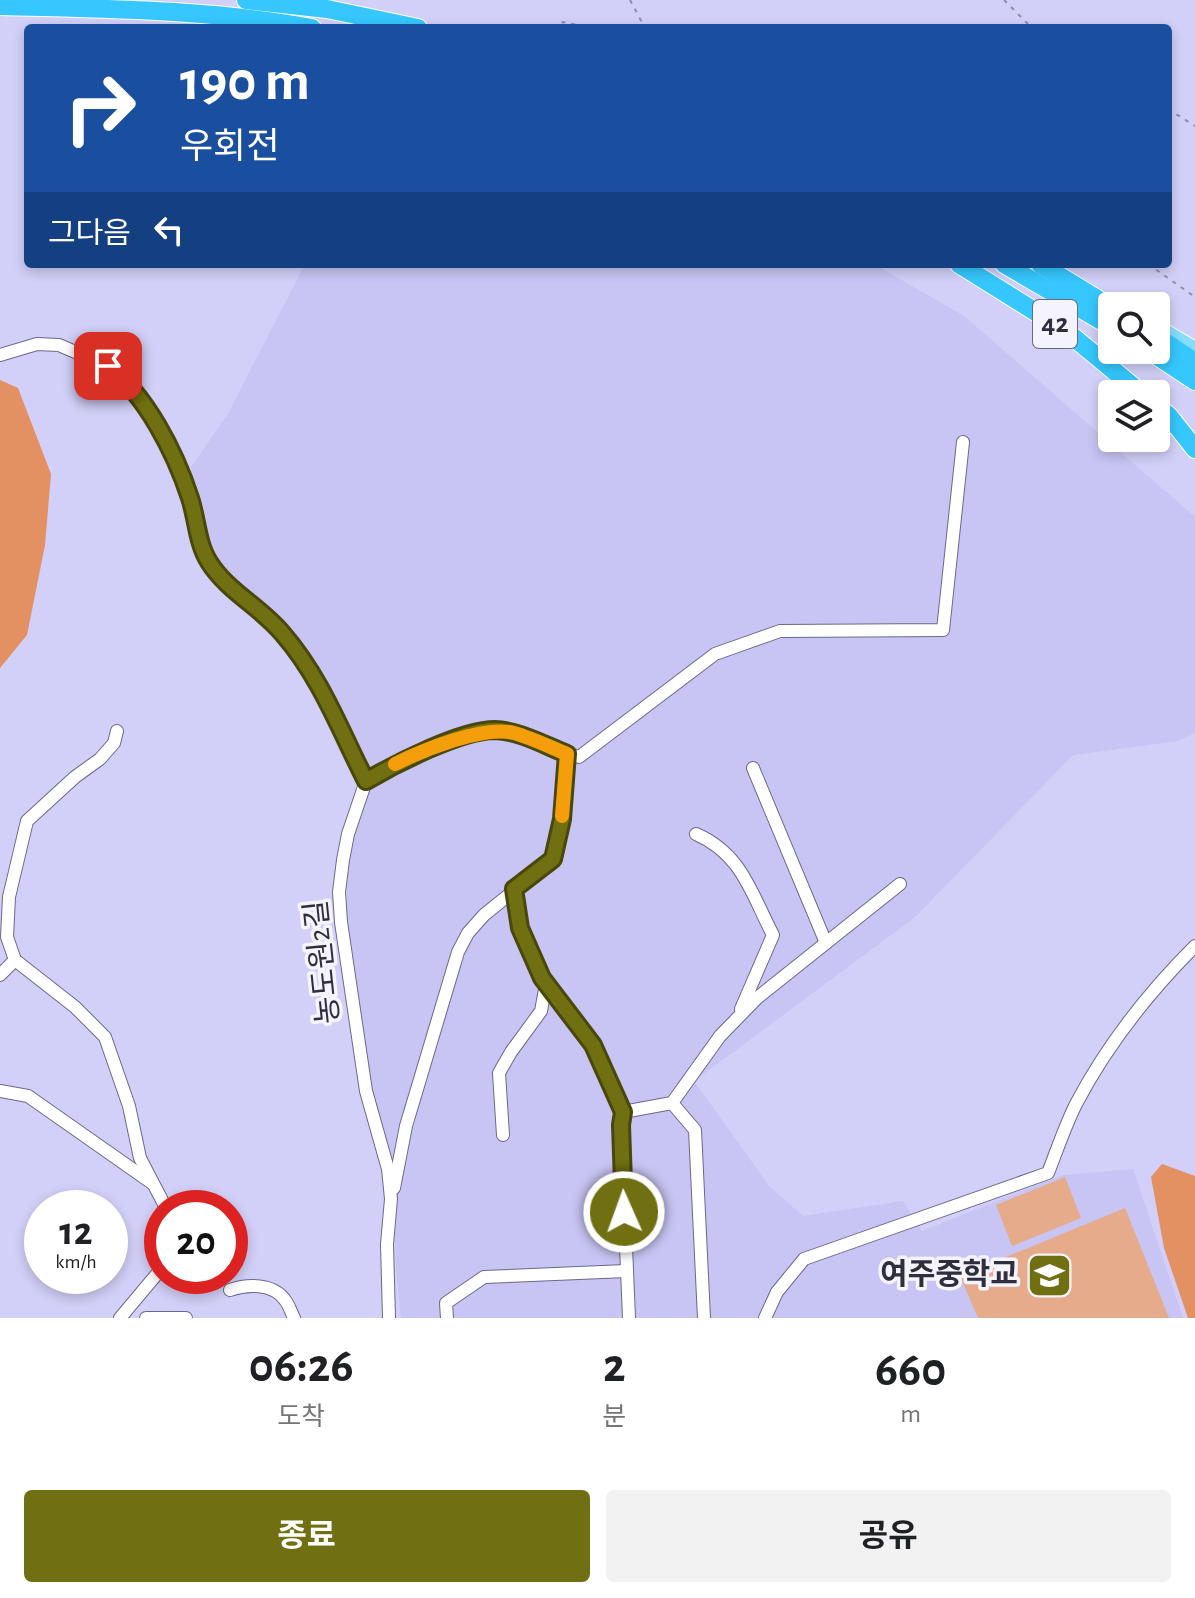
<!DOCTYPE html>
<html lang="ko">
<meta charset="utf-8">
<style>
:root{--surface:#fff;--page:#f2f2f2;--text:#202124;--muted:#757577;--accent:#706f11}
body{margin:0;font-family:"Alegreya Sans","Noto Sans KR",sans-serif;background:var(--page);color:var(--text);height:100vh;display:flex;flex-direction:column;font-size:30px;white-space:nowrap}
*{box-sizing:border-box;margin:0}
p{font-size:26px;color:var(--muted)}
.icon{flex:none;width:44px;height:44px;fill:none;stroke:currentColor;stroke-width:2;stroke-linecap:round;stroke-linejoin:round}
.map{position:relative;height:1318px;overflow:hidden}
.drawer{display:flex;flex-direction:column;background:var(--surface);flex:1}
.drawer>*{flex:none}
.hud{position:absolute;left:24px;top:24px;width:1148px;height:244px;border-radius:8px;box-shadow:0 4px 12px #0003;background:#1a4fa0;color:#fff;overflow:hidden}
.buttons{position:absolute;left:1098px;top:292px;display:grid;gap:16px}
.buttons a{display:grid;place-items:center;width:72px;height:72px;border-radius:8px;background:var(--surface);box-shadow:0 4px 12px #0003;font-size:40px}
.speed{position:absolute;left:24px;top:1190px;display:flex;gap:16px;font-size:40px;font-weight:700;text-align:center}
.speed>*{display:grid;place-content:center;width:104px;height:104px;border-radius:50%;background:var(--surface);box-shadow:0 4px 12px #0003;line-height:1}
.speed small{font-size:20px;font-weight:400}
.speed .limit{border:12px solid #d22;background:#fff;color:#111}
.pin{position:absolute;display:grid;place-items:center;width:68px;height:68px;color:#fff;margin:-34px;border-radius:16px;box-shadow:0 4px 12px #0006}
.me{position:absolute;width:88px;margin:-44px;rotate:358deg;stroke-linejoin:round;filter:drop-shadow(0 0 6px #0008)}
.turn{display:flex;align-items:center;gap:28px;height:168px;padding:0 24px;font-size:36px}
.turn .icon{width:104px;height:104px;stroke-width:2.5}
.turn b{display:block;font-size:56px;line-height:68px}
.then{display:flex;align-items:center;height:76px;padding:0 24px;background:#0003;gap:16px;font-size:30px}
.eta{display:flex;justify-content:space-evenly;align-items:center;height:136px;text-align:center}
.eta b{font-size:48px;font-weight:700;line-height:56px}
.primary-button{display:flex;gap:16px;margin-top:auto;padding:16px 24px}
.primary-button a{flex:1;height:92px;border-radius:8px;background:var(--accent);color:#fff;font-size:32px;font-weight:700;line-height:92px;text-align:center}
.primary-button a+a{background:var(--page);color:var(--text)}
.map>svg:first-child{display:block}
.built{fill:#c8c4f3}
.green{fill:#e6ab8b}
.forest{fill:#e39062}
.lines{fill:none;stroke-linecap:round;stroke-linejoin:round}
.minor-casing{stroke:#6b688c;stroke-width:14}
.major-casing{stroke:#fff;stroke-width:18}
.highway-casing{stroke:#fff;stroke-width:20}
.path{stroke:#8e8cab;stroke-width:2;stroke-dasharray:4 6;stroke-linecap:butt}
.minor{stroke:#fff;stroke-width:12}
.major{stroke:#86ddfe;stroke-width:16}
.highway{stroke:#35c7fd;stroke-width:18}
.route-casing{stroke:#49480b;stroke-width:20}
.route{stroke:#706f11;stroke-width:14}
.slow{stroke:#f59e0b;stroke-width:14}
.labels{text-anchor:middle;dominant-baseline:central;stroke-width:7;stroke-linejoin:round;paint-order:stroke}
.shield{fill:#f5f4fd;stroke:#6a6977;stroke-width:2}
.shield-label{font-size:28px;font-weight:bold;fill:#2f2e3e}
.street-label{font-size:30px;fill:#2f2e3e;stroke:#f5f4fd}
.poi-label{font-size:30px;font-weight:bold;fill:#2f2e3e;stroke:#f5f4fd;text-anchor:end}
</style>
<div class="map">
<svg width="1195" height="1318" viewBox="0 0 1195 1318">
<rect width="100%" height="100%" fill="#d2cff8"/>
<path class="built" d="M 305,264 L 874,264 L 964,316 L 1195,517 L 1195,733 L 1178,741 L 1073,755 L 914,918 L 694,1081 L 769,1186 L 803,1216 L 903,1201 L 922,1231 L 1063,1175 L 1133,1169 L 1183,1318 L 401,1318 L 396,1266 L 393,1160 L 370,1089 L 347,921 L 347,876 L 358,818 L 361,748 L 318,665 L 287,623 L 221,564 L 208,543 L 191,467 L 228,414 Z"/>
<g class="green">
<path d="M 1065,1177 L 1081,1218 L 1012,1246 L 996,1205 Z"/>
<path d="M 1125,1208 L 1169,1318 L 978,1318 L 960,1276 Z"/>
</g>
<g class="forest">
<path d="M 0,380 L 18,388 L 51,474 L 45,545 L 27,635 L 0,668 Z"/>
<path d="M 1162,1164 L 1195,1176 L 1195,1318 L 1188,1318 L 1164,1248 L 1151,1177 Z"/>
</g>
<g class="lines">
<defs>
<g id="minor">
<path d="M 0,355 L 37,344 L 59,345 L 108,366 L 124,378 L 144,402 L 182,477 L 202,546 L 209,563 L 222,578 L 282,632 L 318,680 L 366,781 L 348,834 L 343,860 L 339,892 L 341,922 L 366,1091 L 388,1169 L 391,1199 L 387,1244 L 389,1318"/>
<path d="M 117,731 L 114,743 L 100,759 L 75,777 L 27,821 L 9,897 L 7,937 L 15,960 L 75,1007 L 105,1037 L 129,1106 L 140,1158 L 166,1208"/>
<path d="M 753,768 L 826,943"/>
<path d="M 366,781 C 400,761 477,722 516,733 C 538,740 557,752 579,757 L 715,654 L 780,631 L 943,630 L 963,442"/>
<path d="M 696,834 C 742,854 751,893 773,935 L 741,1009"/>
<path d="M 514,889 L 520,928 L 542,978 L 593,1045 L 623,1112 L 621,1125 L 629,1318"/>
<path d="M 0,975 L 15,960"/>
<path d="M 0,1091 L 28,1096 L 152,1183"/>
<path d="M 623,1112 L 672,1103"/>
<path d="M 503,1135 L 499,1073 L 511,1052 L 541,1011 L 546,984"/>
<path d="M 394,1188 L 406,1126 L 458,952 L 468,933 L 484,915 L 553,859 L 562,819 L 567,754"/>
<path d="M 230,1290 C 247,1284 273,1283 285,1300 C 289,1305 291,1312 294,1318"/>
<path d="M 120,1318 L 162,1268"/>
<path d="M 146,1318 L 186,1318"/>
<path d="M 447,1318 L 446,1303 L 484,1277 L 626,1271"/>
<path d="M 704,1318 L 695,1130 L 672,1103 L 720,1036 L 757,998 L 900,884"/>
<path d="M 765,1318 L 777,1292 L 804,1259 L 1048,1173 C 1057,1150 1065,1126 1076,1104 C 1107,1045 1148,993 1195,946"/>
</g>
<path id="major" d="M 1156,327 L 1195,350"/>
<g id="highway">
<path d="M 246,0 L 327,9 L 418,28"/>
<path d="M 0,6 C 105,9 209,9 312,28"/>
<path d="M 959,264 L 1066,331 L 1142,394"/>
<path d="M 1004,264 L 1112,327"/>
<path d="M 1040,264 L 1112,308"/>
<path d="M 1156,336 L 1195,362"/>
<path d="M 1148,350 L 1195,381"/>
<path d="M 1156,405 L 1169,416 L 1195,449"/>
</g>
</defs>
<use href="#minor" class="minor-casing"/>
<use href="#major" class="major-casing"/>
<use href="#highway" class="highway-casing"/>
<g class="path">
<path d="M 630,0 L 645,28"/>
<path d="M 1004,0 L 1032,28"/>
<path d="M 553,28 L 563,22 L 593,28"/>
<path d="M 1168,109 L 1195,126"/>
<path d="M 1148,264 L 1195,297"/>
</g>
<use href="#minor" class="minor"/>
<use href="#major" class="major"/>
<use href="#highway" class="highway"/>
</g>
<g class="lines">
<defs>
<path id="route" d="M 108,366 C 146,395 175,452 190,498 C 197,519 197,543 209,562 C 227,591 262,608 283,634 C 321,678 340,730 366,781 C 395,764 461,730 495,730 C 520,731 544,745 567,754 L 562,819 L 553,859 L 514,889 L 520,928 L 542,978 L 593,1045 L 623,1112 L 621,1125 L 624,1212"/>
</defs>
<use href="#route" class="route-casing"/>
<use href="#route" class="route"/>
<path class="slow" d="M 395,764 C 423,750 484,725 514,733 C 532,738 550,747 567,754 L 562,816"/>
</g>
<defs>
<symbol id="school-square" viewBox="-11 -11 22 22"><rect x="-9" y="-9" width="18" height="18" rx="4" fill="#706f11" stroke="#f5f4fd"/><path d="M0-5L7-2L0 1L-7-2ZM-4 1L0 2.5L4 1V4Q0 6-4 4Z" fill="#fff"/></symbol>
</defs>
<g fill-rule="evenodd">
<use href="#school-square" x="1024" y="1250" width="51" height="51"/>
</g>
<g class="labels">
<rect class="shield" x="1033" y="300" width="44" height="48" rx="6"/>
<g class="shield-label">
<text x="1055" y="324">42</text>
</g>
<g class="street-label">
<text transform="translate(323 962) rotate(-96)">농도원2길</text>
</g>
<g class="poi-label">
<text x="1018" y="1275">여주중학교</text>
</g>
</g>
</svg>
<div class="buttons">
<a><svg class="icon" aria-label="search" viewBox="0 0 24 24"><circle cx="10" cy="10" r="6"/><path d="M15 15l6 6"/></svg></a>
<a><svg class="icon" aria-label="layers" viewBox="0 0 24 24"><path d="M12 4l9 5-9 5-9-5zM3 14l9 5 9-5"/></svg></a>
</div>
<div class="speed"><div>12<small>km/h</small></div><div class="limit">20</div></div>
<div class="pin" style="left:108px;top:366px;background:#d93025"><svg class="icon" aria-label="arrive" viewBox="0 0 24 24"><path d="M6 21V4h12l-3 4 3 4H6"/></svg></div>
<svg class="me" style="left:624px;top:1212px" viewBox="-20 -20 40 40"><circle r="17" fill="#706f11" stroke="#fff" stroke-width="3"/><path d="M0-11L8 9 0 5-8 9z" fill="#fff"/></svg>
<div class="hud">
<div class="turn"><svg class="icon" aria-label="right" viewBox="0 0 24 24"><path d="M7 20v-9h11M14 6l5 5-5 5"/></svg><div><b>190 m</b>우회전</div></div>
<div class="then">그다음<svg class="icon" aria-label="left" viewBox="0 0 24 24"><path d="M17 20v-9H6M10 6l-5 5 5 5"/></svg></div>
</div>
</div>
<section class="drawer">
<div class="eta">
<div><b>06:26</b><p>도착</p></div>
<div><b>2</b><p>분</p></div>
<div><b>660</b><p>m</p></div>
</div>
<div class="primary-button"><a>종료</a><a>공유</a></div>
</section>
